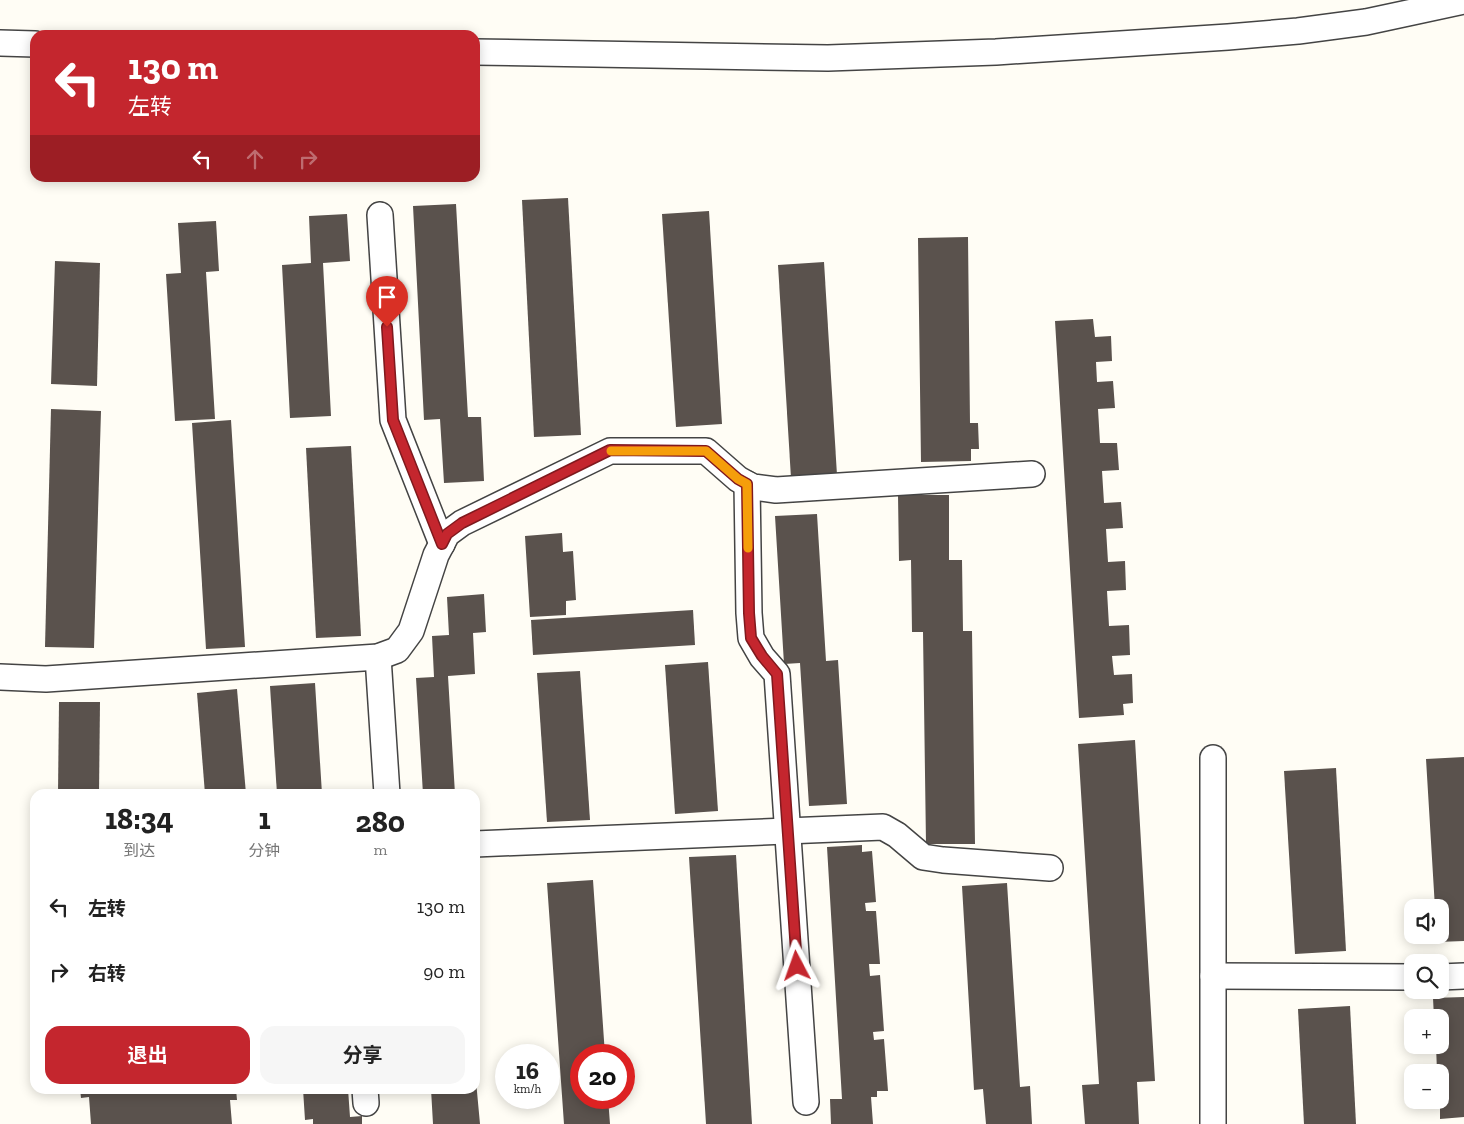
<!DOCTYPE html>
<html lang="zh">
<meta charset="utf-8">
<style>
:root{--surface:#fff;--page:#f6f6f6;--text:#222;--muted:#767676;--accent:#c4262e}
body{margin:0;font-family:"Zilla Slab","Noto Sans SC",serif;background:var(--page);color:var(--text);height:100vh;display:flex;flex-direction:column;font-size:19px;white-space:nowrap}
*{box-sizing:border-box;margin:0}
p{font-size:16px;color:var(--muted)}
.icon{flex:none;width:28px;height:28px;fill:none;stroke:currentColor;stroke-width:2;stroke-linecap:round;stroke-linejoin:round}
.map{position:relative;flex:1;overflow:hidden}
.sheet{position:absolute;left:30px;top:789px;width:450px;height:305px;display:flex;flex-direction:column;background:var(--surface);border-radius:15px;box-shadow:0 2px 12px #0003}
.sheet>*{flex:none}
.banner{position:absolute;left:30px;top:30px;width:450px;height:152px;border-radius:15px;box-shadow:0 2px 12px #0003;background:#c4262e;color:#fff;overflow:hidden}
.buttons{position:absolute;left:1404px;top:899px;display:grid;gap:10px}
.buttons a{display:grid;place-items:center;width:45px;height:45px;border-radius:10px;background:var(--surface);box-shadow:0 2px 12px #0003;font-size:25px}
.speed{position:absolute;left:495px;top:1044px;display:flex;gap:10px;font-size:25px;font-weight:700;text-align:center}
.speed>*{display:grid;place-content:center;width:65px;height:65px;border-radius:50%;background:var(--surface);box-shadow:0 2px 12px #0003;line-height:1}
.speed small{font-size:12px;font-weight:400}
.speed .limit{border:8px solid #d22;background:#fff;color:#111}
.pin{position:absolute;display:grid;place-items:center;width:42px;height:42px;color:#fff;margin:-51px -21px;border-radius:50% 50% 50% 0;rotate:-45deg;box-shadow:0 0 5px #0007}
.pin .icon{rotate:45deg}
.me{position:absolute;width:55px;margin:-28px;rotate:356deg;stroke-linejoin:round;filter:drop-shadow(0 0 4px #0008)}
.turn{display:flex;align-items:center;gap:18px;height:105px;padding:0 15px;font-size:22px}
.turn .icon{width:65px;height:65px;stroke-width:2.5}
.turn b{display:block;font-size:35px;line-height:42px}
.lanes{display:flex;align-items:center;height:48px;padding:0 15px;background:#0003;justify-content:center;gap:25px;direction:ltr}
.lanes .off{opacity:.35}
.eta{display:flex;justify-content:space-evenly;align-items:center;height:85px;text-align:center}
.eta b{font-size:30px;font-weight:700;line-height:35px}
.action{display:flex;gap:10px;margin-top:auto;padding:10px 15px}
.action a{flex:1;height:58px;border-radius:15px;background:var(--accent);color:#fff;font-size:20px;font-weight:700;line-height:58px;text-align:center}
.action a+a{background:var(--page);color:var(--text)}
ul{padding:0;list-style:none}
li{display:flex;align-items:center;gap:15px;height:65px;padding:0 15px}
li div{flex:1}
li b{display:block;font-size:19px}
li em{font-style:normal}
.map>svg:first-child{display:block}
.building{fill:#5a524d}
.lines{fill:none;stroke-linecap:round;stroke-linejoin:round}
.minor-casing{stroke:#444;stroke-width:28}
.minor{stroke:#fff;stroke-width:25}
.route-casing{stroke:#7f191e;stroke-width:12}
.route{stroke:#c4262e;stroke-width:9}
.slow{stroke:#f59e0b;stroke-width:9}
</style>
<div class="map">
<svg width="1464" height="1124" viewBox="0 0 1464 1124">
<rect width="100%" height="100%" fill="#fffdf5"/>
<g class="building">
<path d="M 568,198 L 581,435 L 534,437 L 522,200 Z"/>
<path d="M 456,204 L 468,417 L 481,417 L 484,481 L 444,483 L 440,419 L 424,420 L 413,206 Z"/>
<path d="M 709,211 L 722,424 L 676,427 L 662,214 Z"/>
<path d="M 347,214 L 350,261 L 323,263 L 331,416 L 290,418 L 282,265 L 311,263 L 309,216 Z"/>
<path d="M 216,221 L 219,271 L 206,272 L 215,419 L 175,421 L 166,274 L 181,273 L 178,223 Z"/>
<path d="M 968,237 L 970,423 L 978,423 L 979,449 L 971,449 L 971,461 L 921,462 L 918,238 Z"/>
<path d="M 55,261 L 100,263 L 97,386 L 51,384 Z"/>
<path d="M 824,262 L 837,475 L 791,478 L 778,265 Z"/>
<path d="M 1093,319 L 1095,337 L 1111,336 L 1112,361 L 1096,362 L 1097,382 L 1113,381 L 1115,408 L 1098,409 L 1100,443 L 1117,443 L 1119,470 L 1102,471 L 1104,503 L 1121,502 L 1123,528 L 1106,529 L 1108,562 L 1125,561 L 1126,590 L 1107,591 L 1109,626 L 1129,625 L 1130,655 L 1112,656 L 1114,675 L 1132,674 L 1133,703 L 1123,704 L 1124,715 L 1079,718 L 1055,321 Z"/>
<path d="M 51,409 L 101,411 L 94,648 L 45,647 Z"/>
<path d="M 231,420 L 245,647 L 206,649 L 192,423 Z"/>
<path d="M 351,446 L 361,636 L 316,638 L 306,448 Z"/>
<path d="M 898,495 L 949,495 L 949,560 L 962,560 L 963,631 L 972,631 L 975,844 L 926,844 L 923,632 L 912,632 L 911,560 L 899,561 Z"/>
<path d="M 817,514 L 826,661 L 838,660 L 847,804 L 809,806 L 800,663 L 784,664 L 775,516 Z"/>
<path d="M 562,533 L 563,552 L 573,551 L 576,600 L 566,601 L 566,615 L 530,617 L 525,536 Z"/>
<path d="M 484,594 L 486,632 L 473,633 L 475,674 L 448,676 L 455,794 L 423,794 L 416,678 L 434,677 L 432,636 L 449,635 L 447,597 Z"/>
<path d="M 693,610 L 695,645 L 533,655 L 531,620 Z"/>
<path d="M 708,662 L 718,811 L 675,814 L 665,665 Z"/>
<path d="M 580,671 L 590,820 L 547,822 L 537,673 Z"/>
<path d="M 315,683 L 322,794 L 277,794 L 270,686 Z"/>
<path d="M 237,689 L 246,794 L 205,794 L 197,693 Z"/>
<path d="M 59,702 L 100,702 L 99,794 L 58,794 Z"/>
<path d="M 1135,740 L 1155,1081 L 1137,1082 L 1139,1124 L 1085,1124 L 1082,1085 L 1099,1084 L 1078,744 Z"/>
<path d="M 1464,757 L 1464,941 L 1437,942 L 1437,935 L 1440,935 L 1440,908 L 1435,908 L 1426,759 Z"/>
<path d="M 1336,768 L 1346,951 L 1295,954 L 1284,771 Z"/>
<path d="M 351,790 L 360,794 L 343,794 Z"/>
<path d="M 862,845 L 862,852 L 872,851 L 876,902 L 865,903 L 866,911 L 876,911 L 880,964 L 869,964 L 870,976 L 880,975 L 884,1031 L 873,1032 L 874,1040 L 884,1039 L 888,1091 L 877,1091 L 877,1097 L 871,1097 L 873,1124 L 831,1124 L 830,1099 L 842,1099 L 827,847 Z"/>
<path d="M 736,855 L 752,1124 L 706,1124 L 689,857 Z"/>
<path d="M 593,880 L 605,1055 L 581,1055 L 581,1098 L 608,1098 L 610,1124 L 564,1124 L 547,883 Z"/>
<path d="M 1007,883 L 1020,1087 L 1030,1086 L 1032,1124 L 986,1124 L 983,1089 L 974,1090 L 962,886 Z"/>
<path d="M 1464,997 L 1464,1117 L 1440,1119 L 1440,1072 L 1437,1072 L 1436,1045 L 1440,1045 L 1440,1018 L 1434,1018 L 1433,998 Z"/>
<path d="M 1350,1006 L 1356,1124 L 1304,1124 L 1298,1009 Z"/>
<path d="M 475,1081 L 476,1081 L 480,1124 L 433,1124 L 431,1089 L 475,1089 Z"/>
<path d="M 80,1089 L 123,1089 L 123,1094 L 193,1089 L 236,1089 L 237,1100 L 230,1100 L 232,1124 L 91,1124 L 89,1097 L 81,1098 Z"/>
<path d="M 303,1089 L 348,1089 L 350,1117 L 362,1116 L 362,1124 L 313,1124 L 313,1119 L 305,1120 Z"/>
</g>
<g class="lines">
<defs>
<g id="minor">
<path d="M 0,43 L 35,44"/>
<path d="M 475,52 L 828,58 L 996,52 L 1228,37 L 1298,31 L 1366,22 L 1464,1"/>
<path d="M 380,215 L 393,420 L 442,544"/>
<path d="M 747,484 L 749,613 L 751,638 L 762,657 L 777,674 L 806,1102"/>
<path d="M 378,657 L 387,794"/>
<path d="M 0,677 L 46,679 L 378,657 L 397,650 L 411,631 L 436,555 L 447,534 L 462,523 L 610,451 L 706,451 L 738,479 L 747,484 L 753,487 L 776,490 L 1032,474"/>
<path d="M 1213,758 L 1213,1124"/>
<path d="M 475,844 L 883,827 L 897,835 L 923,857 L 943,860 L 1050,868"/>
<path d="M 1213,976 L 1412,977"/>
<path d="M 1440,977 L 1464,976"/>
<path d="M 365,1089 L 366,1103"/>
</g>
</defs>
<use href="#minor" class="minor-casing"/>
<use href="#minor" class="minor"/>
</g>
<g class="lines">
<defs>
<path id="route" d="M 387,327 L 393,420 L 442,544 L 447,534 L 462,523 L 610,450 L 706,451 L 738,479 L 747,484 L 749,613 L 751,638 L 762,656 L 777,674 L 797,966"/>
</defs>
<use href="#route" class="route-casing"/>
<use href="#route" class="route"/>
<path class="slow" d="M 611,451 L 706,451 L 738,479 L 747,484 L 748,548"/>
</g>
</svg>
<div class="buttons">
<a><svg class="icon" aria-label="sound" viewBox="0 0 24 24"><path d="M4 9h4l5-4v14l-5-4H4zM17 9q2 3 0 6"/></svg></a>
<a><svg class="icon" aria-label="search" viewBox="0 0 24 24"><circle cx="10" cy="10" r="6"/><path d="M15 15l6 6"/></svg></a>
<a>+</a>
<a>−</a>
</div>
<div class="speed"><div>16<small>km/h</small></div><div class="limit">20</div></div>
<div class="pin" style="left:387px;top:327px;background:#d93025"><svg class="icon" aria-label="arrive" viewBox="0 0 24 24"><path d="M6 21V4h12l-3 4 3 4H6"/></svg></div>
<svg class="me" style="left:797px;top:966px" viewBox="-20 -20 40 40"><path d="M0-17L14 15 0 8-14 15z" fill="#c4262e" stroke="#fff" stroke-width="4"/></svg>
<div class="banner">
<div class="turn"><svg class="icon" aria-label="left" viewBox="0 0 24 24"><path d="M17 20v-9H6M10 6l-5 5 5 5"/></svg><div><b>130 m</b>左转</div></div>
<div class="lanes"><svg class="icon" aria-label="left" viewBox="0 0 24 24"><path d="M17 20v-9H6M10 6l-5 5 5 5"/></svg><svg class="icon off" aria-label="ahead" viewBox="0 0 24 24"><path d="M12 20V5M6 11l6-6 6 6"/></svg><svg class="icon off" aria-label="right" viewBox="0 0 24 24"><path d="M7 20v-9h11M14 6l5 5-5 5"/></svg></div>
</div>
<section class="sheet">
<div class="eta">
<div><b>18:34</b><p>到达</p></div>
<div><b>1</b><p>分钟</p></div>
<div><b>280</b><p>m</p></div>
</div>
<ul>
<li><svg class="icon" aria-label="left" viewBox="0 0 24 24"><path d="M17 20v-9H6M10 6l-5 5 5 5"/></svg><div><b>左转</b></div><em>130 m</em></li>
<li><svg class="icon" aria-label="right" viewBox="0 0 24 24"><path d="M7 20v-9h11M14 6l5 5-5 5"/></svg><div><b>右转</b></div><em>90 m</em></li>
</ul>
<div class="action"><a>退出</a><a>分享</a></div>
</section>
</div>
